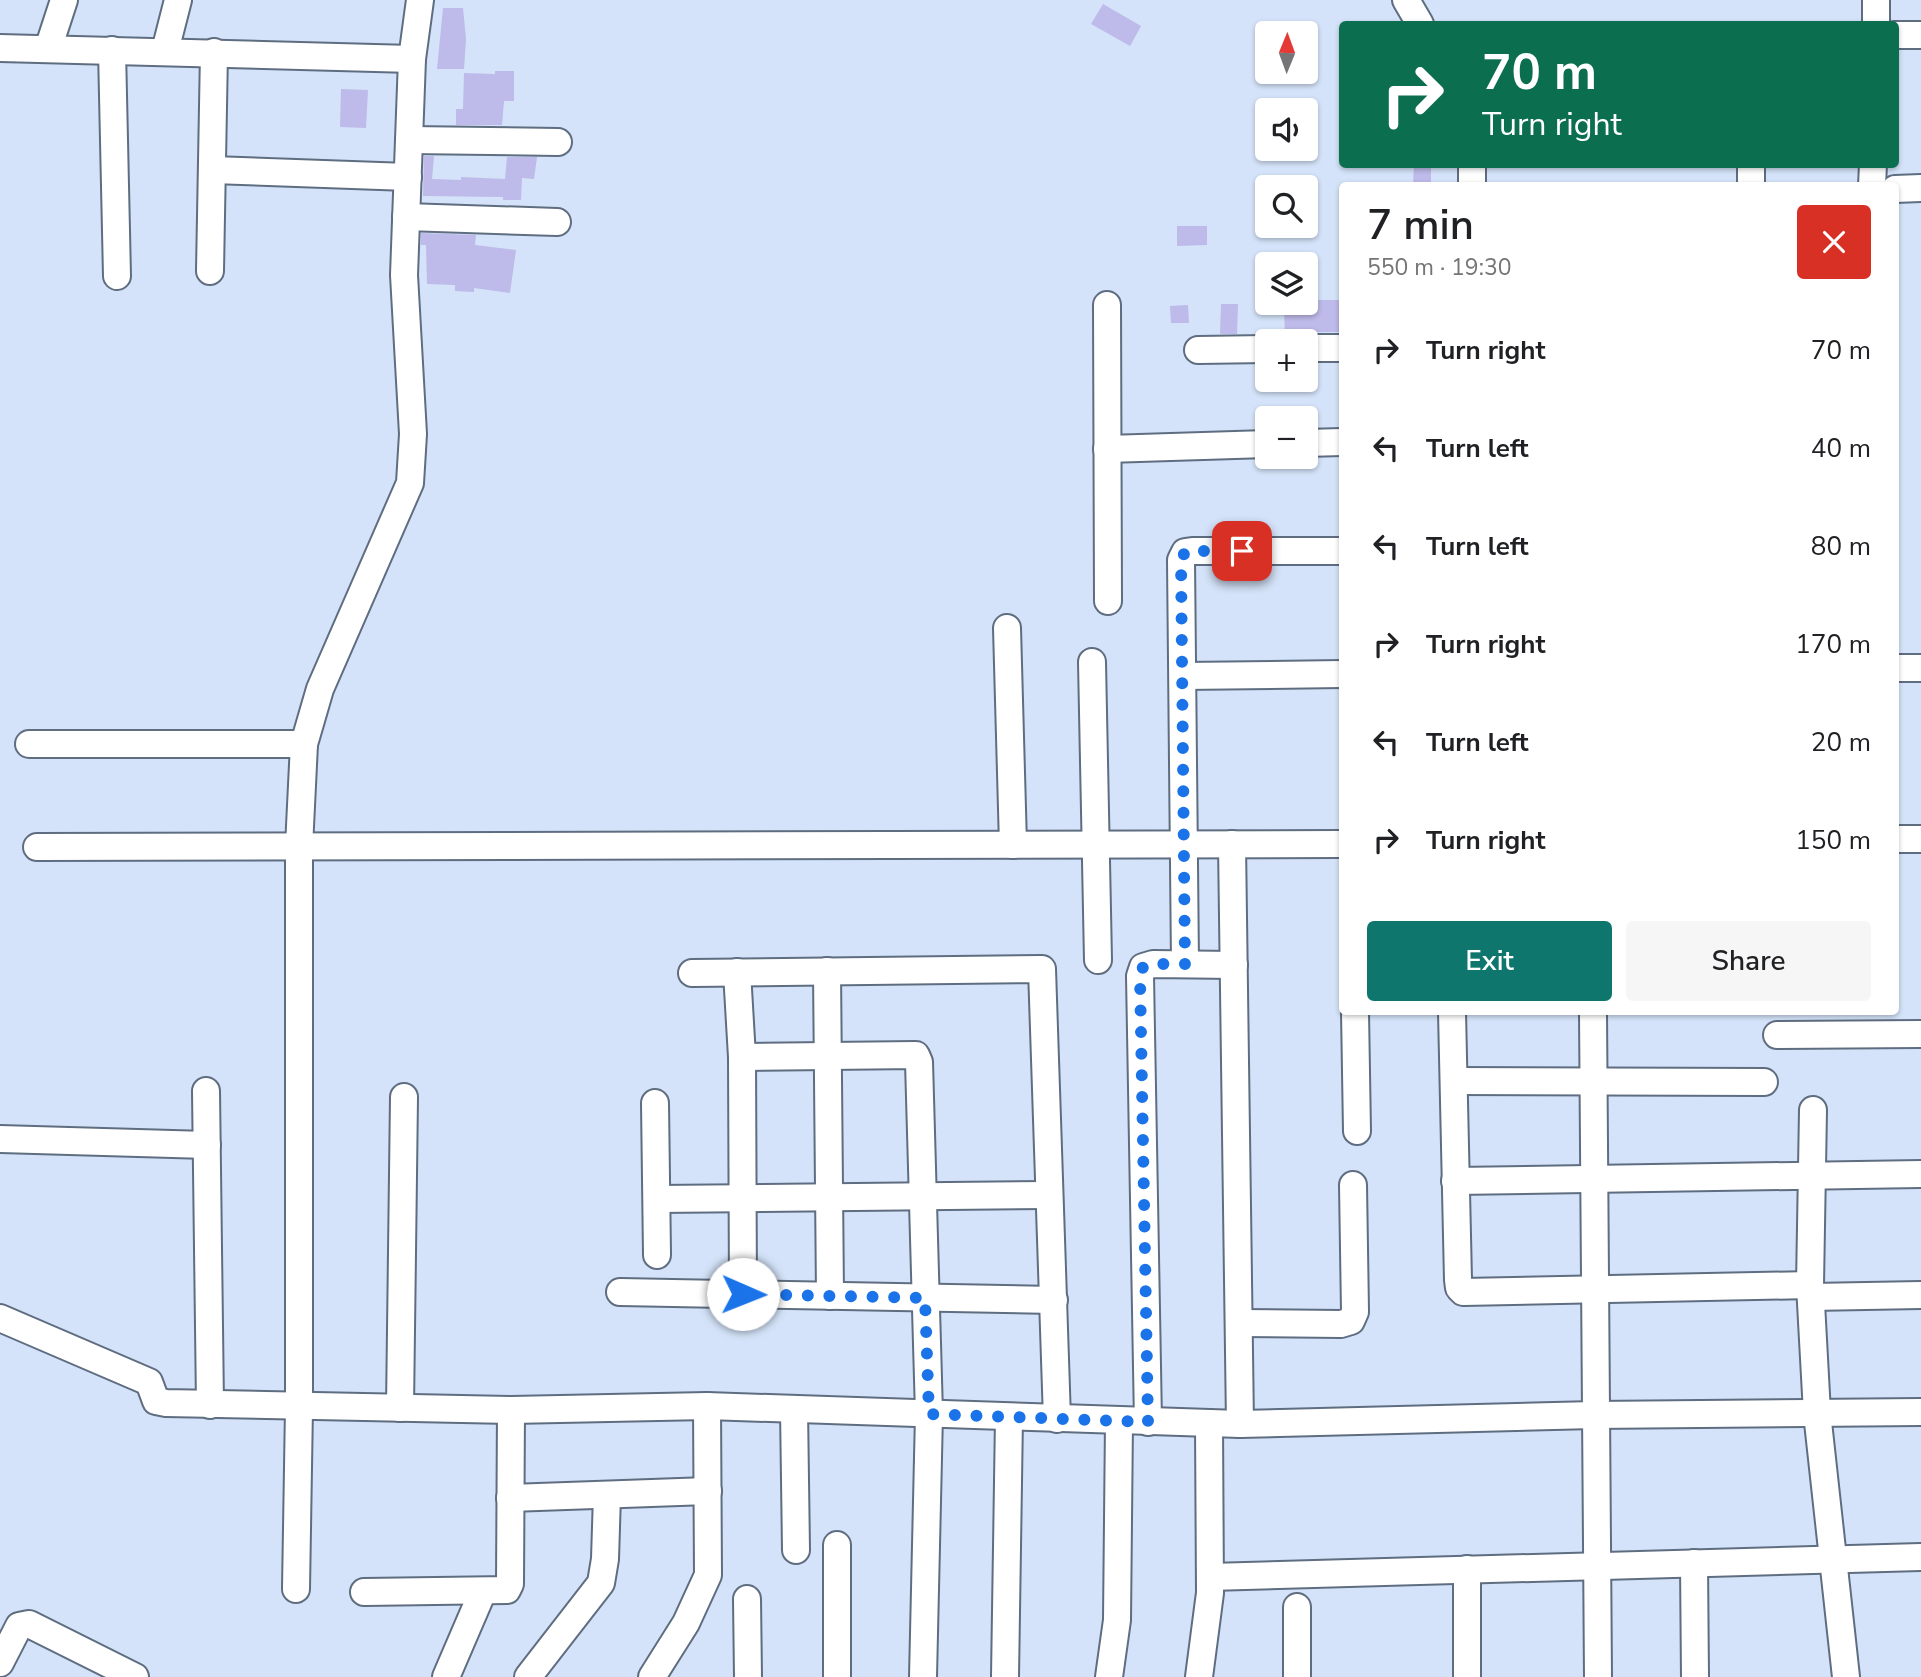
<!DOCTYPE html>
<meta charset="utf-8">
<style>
:root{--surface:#fff;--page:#f6f6f6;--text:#202124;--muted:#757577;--accent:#0f766e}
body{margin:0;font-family:"Nunito Sans",sans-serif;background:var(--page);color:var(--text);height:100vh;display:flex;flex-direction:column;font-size:26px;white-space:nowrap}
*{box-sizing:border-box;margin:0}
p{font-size:23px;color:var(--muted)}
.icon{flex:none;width:38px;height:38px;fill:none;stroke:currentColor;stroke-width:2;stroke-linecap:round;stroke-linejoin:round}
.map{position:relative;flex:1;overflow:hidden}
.details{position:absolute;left:1339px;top:182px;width:560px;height:833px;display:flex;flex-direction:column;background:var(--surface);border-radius:7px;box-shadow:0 2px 5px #0004}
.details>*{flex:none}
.hud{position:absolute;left:1339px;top:21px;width:560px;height:147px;border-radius:7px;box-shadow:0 2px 5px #0004;background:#0b6e4f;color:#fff;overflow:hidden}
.needle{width:46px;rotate:1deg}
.fabs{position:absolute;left:1255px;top:21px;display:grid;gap:14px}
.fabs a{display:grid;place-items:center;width:63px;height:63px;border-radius:7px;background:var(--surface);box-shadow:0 2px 5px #0004;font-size:35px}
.pin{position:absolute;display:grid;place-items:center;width:60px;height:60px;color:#fff;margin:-30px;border-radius:14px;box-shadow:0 4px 10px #0006}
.me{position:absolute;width:77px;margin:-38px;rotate:91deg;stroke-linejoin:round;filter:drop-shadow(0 0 5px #0008)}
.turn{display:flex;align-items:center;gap:24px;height:147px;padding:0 28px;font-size:32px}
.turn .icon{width:91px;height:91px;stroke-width:2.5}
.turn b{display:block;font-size:49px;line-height:60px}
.round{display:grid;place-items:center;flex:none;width:74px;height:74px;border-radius:7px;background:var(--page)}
.overview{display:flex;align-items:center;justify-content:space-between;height:119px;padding:0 28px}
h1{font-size:42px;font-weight:600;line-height:52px}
.action{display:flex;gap:14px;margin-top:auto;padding:14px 28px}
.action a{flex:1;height:80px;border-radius:7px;background:var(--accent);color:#fff;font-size:28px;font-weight:600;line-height:80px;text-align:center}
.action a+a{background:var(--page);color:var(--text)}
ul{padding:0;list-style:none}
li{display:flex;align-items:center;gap:21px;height:98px;padding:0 28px}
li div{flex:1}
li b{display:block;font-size:26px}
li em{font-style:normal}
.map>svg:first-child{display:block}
.building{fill:#bebae9}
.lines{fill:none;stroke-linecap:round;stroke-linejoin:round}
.minor-casing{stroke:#5f6d80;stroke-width:30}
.minor{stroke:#fff;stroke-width:26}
.route{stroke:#1a73e8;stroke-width:12;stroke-dasharray:0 21.6}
</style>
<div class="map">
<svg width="1921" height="1677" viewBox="0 0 1921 1677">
<rect width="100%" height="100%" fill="#d4e3f9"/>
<g class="building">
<path d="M 1103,4 L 1141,26 L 1130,46 L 1091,24 Z"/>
<path d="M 443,8 L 463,8 L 466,39 L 464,69 L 437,69 Z"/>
<path d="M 495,71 L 514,71 L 514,101 L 504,101 L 502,125 L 456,125 L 456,109 L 463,109 L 464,73 L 495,74 Z"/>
<path d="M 341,89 L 368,90 L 366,128 L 340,127 Z"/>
<path d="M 424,156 L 434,156 L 432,179 L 461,180 L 461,177 L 505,179 L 507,157 L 537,157 L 534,179 L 522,178 L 521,200 L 503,200 L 503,197 L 423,196 Z"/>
<path d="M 1414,164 L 1431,164 L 1431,183 L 1413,185 Z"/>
<path d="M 1177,226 L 1207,226 L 1207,245 L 1177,246 Z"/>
<path d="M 421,233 L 476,235 L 475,245 L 516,250 L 510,293 L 474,288 L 474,292 L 455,291 L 455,285 L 427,284 L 426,245 L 421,245 Z"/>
<path d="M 1309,300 L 1342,300 L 1342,332 L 1305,332 L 1292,340 L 1285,340 L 1284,305 L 1309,304 Z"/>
<path d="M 1221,304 L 1238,304 L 1237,334 L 1220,334 Z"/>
<path d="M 1188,305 L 1189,323 L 1171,323 L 1170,306 Z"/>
</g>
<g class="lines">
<defs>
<g id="minor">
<path d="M 1406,0 L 1420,24"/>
<path d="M 1876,0 L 1876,24"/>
<path d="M 1895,35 L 1921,35"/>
<path d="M 0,48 L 412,59"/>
<path d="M 48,49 L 64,0"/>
<path d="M 112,50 L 117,276"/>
<path d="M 165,51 L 178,0"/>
<path d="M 409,140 L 558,142"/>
<path d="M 1751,164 L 1751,186"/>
<path d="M 212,170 L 408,177"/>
<path d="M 1472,186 L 1472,164"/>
<path d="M 1872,186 L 1873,164"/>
<path d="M 1895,189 L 1921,188"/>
<path d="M 406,217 L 557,222"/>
<path d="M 210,271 L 214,52"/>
<path d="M 1107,305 L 1108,601"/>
<path d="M 1306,348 L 1342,348"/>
<path d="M 1198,350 L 1267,349"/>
<path d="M 1306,443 L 1342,442"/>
<path d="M 1107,449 L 1267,444"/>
<path d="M 1007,628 L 1013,845"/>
<path d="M 1092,662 L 1098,960"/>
<path d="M 1895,668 L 1921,668"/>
<path d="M 1183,676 L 1342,674"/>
<path d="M 29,744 L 304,744"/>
<path d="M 1895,839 L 1921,839"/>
<path d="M 1232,844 L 1240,1424"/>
<path d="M 37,847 L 1342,844"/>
<path d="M 1185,964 L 1181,560 L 1185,552 L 1192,551 L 1342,551"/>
<path d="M 827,971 L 830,1296"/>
<path d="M 737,972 L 742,1057 L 743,1294"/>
<path d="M 692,973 L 1042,969 L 1057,1419"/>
<path d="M 1355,1012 L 1357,1131"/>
<path d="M 1452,1012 L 1458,1280 L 1459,1288 L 1463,1292 L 1810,1285"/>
<path d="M 1593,1012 L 1598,1677"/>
<path d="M 1777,1035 L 1921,1034"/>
<path d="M 742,1057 L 916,1055 L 919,1062 L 929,1414 L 923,1677"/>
<path d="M 1454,1081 L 1764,1082"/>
<path d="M 206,1091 L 210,1405"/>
<path d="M 655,1103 L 657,1255"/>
<path d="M 1813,1110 L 1810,1285 L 1817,1413 L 1846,1677"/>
<path d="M 0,1139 L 207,1145"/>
<path d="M 1455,1181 L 1921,1174"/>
<path d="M 657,1199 L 1049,1195"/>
<path d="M 620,1292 L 1054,1300"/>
<path d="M 1811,1297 L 1921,1295"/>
<path d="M 0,1318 L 149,1382 L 156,1401 L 166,1403 L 511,1410 L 707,1406 L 1240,1424 L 1594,1415 L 1921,1412"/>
<path d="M 1239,1323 L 1341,1324 L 1351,1321 L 1355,1312 L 1353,1185"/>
<path d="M 400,1408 L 404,1097"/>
<path d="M 794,1409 L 796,1550"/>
<path d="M 1148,1422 L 1140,976 L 1143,967 L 1153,964 L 1234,965"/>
<path d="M 510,1498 L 708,1491"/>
<path d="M 837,1545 L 837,1677"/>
<path d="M 1694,1563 L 1695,1677"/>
<path d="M 1210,1577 L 1921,1557"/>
<path d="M 296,1589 L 299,1407 L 299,847 L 304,744 L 320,689 L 410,483 L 413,434 L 404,275 L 412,59 L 420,0"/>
<path d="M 364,1592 L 507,1590 L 510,1584 L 511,1410"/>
<path d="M 747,1599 L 748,1677"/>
<path d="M 0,1663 L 19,1626 L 29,1624 L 135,1677"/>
<path d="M 446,1677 L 483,1591"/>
<path d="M 528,1677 L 601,1583 L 605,1559 L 607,1495"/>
<path d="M 652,1677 L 686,1623 L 708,1575 L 707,1406"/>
<path d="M 1005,1677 L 1009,1417"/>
<path d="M 1109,1677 L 1117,1620 L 1119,1421"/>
<path d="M 1199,1677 L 1210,1593 L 1209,1424"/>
<path d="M 1297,1677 L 1297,1607"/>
<path d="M 1467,1677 L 1467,1569"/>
</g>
</defs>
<use href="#minor" class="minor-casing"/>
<use href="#minor" class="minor"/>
</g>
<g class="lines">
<path class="route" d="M 743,1294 L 925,1298 L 929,1414 L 1148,1422 L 1140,976 L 1143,967 L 1153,964 L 1185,964 L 1181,560 L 1185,552 L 1192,551 L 1242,551"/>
</g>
</svg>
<div class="fabs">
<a><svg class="needle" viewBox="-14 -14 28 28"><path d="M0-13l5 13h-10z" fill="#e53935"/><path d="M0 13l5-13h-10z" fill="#757577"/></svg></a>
<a><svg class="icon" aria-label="sound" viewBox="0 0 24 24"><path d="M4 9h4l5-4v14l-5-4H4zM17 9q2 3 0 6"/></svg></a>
<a><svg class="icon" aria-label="search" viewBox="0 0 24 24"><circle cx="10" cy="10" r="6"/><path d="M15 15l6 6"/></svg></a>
<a><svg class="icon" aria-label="layers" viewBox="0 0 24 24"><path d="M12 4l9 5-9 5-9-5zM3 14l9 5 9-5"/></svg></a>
<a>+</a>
<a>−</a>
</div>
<div class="pin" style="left:1242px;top:551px;background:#d93025"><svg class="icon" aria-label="arrive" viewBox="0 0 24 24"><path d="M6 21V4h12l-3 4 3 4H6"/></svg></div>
<svg class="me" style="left:743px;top:1294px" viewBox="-20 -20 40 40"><circle r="19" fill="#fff"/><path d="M0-13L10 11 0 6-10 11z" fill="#1a73e8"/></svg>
<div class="hud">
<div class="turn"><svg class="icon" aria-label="right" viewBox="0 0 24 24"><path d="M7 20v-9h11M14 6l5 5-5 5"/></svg><div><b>70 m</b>Turn right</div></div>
</div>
<section class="details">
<div class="overview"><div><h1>7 min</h1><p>550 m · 19:30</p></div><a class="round" style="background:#d93025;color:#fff"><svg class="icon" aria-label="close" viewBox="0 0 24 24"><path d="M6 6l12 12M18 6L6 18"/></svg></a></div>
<ul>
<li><svg class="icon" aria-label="right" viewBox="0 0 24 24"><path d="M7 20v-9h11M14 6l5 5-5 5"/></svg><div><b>Turn right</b></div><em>70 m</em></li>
<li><svg class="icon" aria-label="left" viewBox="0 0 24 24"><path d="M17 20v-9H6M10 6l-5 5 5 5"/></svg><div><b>Turn left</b></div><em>40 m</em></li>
<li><svg class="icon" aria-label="left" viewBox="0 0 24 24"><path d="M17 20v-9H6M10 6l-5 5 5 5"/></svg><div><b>Turn left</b></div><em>80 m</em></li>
<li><svg class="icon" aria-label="right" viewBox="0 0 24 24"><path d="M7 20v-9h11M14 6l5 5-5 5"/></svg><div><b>Turn right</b></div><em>170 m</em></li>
<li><svg class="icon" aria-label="left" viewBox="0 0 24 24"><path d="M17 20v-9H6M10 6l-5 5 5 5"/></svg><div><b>Turn left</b></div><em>20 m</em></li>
<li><svg class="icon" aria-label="right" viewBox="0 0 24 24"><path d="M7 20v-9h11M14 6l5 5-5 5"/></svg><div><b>Turn right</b></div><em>150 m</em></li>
</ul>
<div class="action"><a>Exit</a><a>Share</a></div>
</section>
</div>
